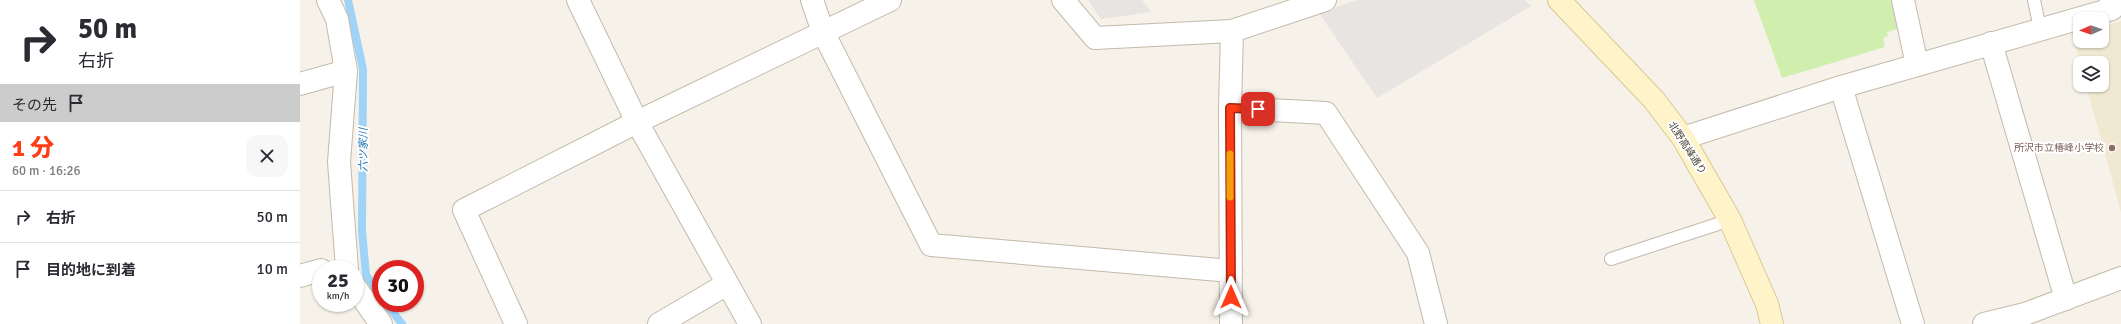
<!DOCTYPE html>
<html lang="ja">
<meta charset="utf-8">
<style>
:root{--surface:#fff;--page:#f7f7f7;--text:#2b2b33;--muted:#7c7c81;--line:#e1e1e2;--accent:#ff3c16}
body{margin:0;font-family:Signika,"Noto Sans JP",sans-serif;background:var(--page);color:var(--text);height:100vh;display:flex;flex-direction:column;font-size:15px;white-space:nowrap}
*{box-sizing:border-box;margin:0}
p{font-size:13px;color:var(--muted)}
.icon{flex:none;width:22px;height:22px;fill:none;stroke:currentColor;stroke-width:2;stroke-linecap:round;stroke-linejoin:round}
.map{position:relative;flex:1;overflow:hidden}
.panel{display:flex;flex-direction:column;background:var(--surface);width:300px}
.panel>*{flex:none}
.banner{background:#fff;color:var(--text);overflow:hidden}
.needle{width:26px;rotate:268deg}
.controls{position:absolute;left:1773px;top:12px;display:grid;gap:8px}
.controls a{display:grid;place-items:center;width:36px;height:36px;border-radius:8px;background:var(--surface);box-shadow:0 1px 3px #0004;font-size:20px}
.speed{position:absolute;left:12px;top:260px;display:flex;gap:8px;font-size:20px;font-weight:700;text-align:center}
.speed>*{display:grid;place-content:center;width:52px;height:52px;border-radius:50%;background:var(--surface);box-shadow:0 1px 3px #0004;line-height:1}
.speed small{font-size:10px;font-weight:400}
.speed .limit{border:6px solid #d22;background:#fff;color:#111}
.pin{position:absolute;display:grid;place-items:center;width:34px;height:34px;color:#fff;margin:-17px;border-radius:8px;box-shadow:0 2px 6px #0006}
.me{position:absolute;width:44px;margin:-22px;rotate:0deg;stroke-linejoin:round;filter:drop-shadow(0 0 3px #0008)}
.turn{display:flex;align-items:center;gap:14px;height:84px;padding:0 12px;font-size:18px}
.turn .icon{width:52px;height:52px;stroke-width:2.5}
.turn b{display:block;font-size:28px;line-height:34px}
.then{display:flex;align-items:center;height:38px;padding:0 12px;background:#0003;gap:8px;font-size:15px}
.round{display:grid;place-items:center;flex:none;width:42px;height:42px;border-radius:12px;background:var(--page)}
.overview{display:flex;align-items:center;justify-content:space-between;height:68px;padding:0 12px}
h1{font-size:24px;font-weight:800;line-height:30px;color:var(--accent)}
ul{padding:0;list-style:none}
li{display:flex;align-items:center;gap:12px;height:52px;padding:0 12px;border-top:1px solid var(--line)}
li div{flex:1}
li b{display:block;font-size:15px}
li em{font-style:normal}
main{display:flex;flex:1;min-height:0}
.map>svg:first-child{display:block}
.education{fill:#f0e8d1}
.green{fill:#d0eead}
.parking{fill:#e7e4e1}
.lines{fill:none;stroke-linecap:round;stroke-linejoin:round}
.stream{stroke:#9fd3f8;stroke-width:8}
.lane-casing{stroke:#c3baaa;stroke-width:14}
.street-casing{stroke:#c3baaa;stroke-width:24}
.secondary-casing{stroke:#dbc894;stroke-width:24}
.lane{stroke:#fff;stroke-width:12}
.street{stroke:#fff;stroke-width:22}
.secondary{stroke:#fff3c9;stroke-width:22}
.route-casing{stroke:#a6270e;stroke-width:10}
.route{stroke:#ff3c16;stroke-width:7}
.slow{stroke:#f59e0b;stroke-width:7}
.education-dot{fill:#8d6e63;stroke:#fff;stroke-width:1.5}
.labels{text-anchor:middle;dominant-baseline:central;stroke-width:4;stroke-linejoin:round;paint-order:stroke}
.street-label{font-size:10px;fill:#4b4336;stroke:#fff}
.education-label{font-size:10px;fill:#785e54;stroke:#fff;text-anchor:end}
.water-label{font-size:11px;font-style:italic;fill:#2179ba;stroke:#fff}
</style>
<main>
<section class="panel">
<div class="banner">
<div class="turn"><svg class="icon" aria-label="right" viewBox="0 0 24 24"><path d="M7 20v-9h11M14 6l5 5-5 5"/></svg><div><b>50 m</b>右折</div></div>
<div class="then">その先<svg class="icon" aria-label="arrive" viewBox="0 0 24 24"><path d="M6 21V4h12l-3 4 3 4H6"/></svg></div>
</div>
<div class="overview"><div><h1>1 分</h1><p>60 m · 16:26</p></div><a class="round"><svg class="icon" aria-label="close" viewBox="0 0 24 24"><path d="M6 6l12 12M18 6L6 18"/></svg></a></div>
<ul>
<li><svg class="icon" aria-label="right" viewBox="0 0 24 24"><path d="M7 20v-9h11M14 6l5 5-5 5"/></svg><div><b>右折</b></div><em>50 m</em></li>
<li><svg class="icon" aria-label="arrive" viewBox="0 0 24 24"><path d="M6 21V4h12l-3 4 3 4H6"/></svg><div><b>目的地に到着</b></div><em>10 m</em></li>
</ul>
</section>
<div class="map">
<svg width="1821" height="324" viewBox="0 0 1821 324">
<rect width="100%" height="100%" fill="#f6f2e9"/>
<path class="education" d="M 1821,21 L 1821,212 L 1786,85 L 1802,85 L 1802,63 L 1780,64 L 1772,34 L 1780,32 L 1780,41 L 1802,41 L 1802,26 Z"/>
<path class="green" d="M 1454,0 L 1591,0 L 1597,29 L 1587,32 L 1588,36 L 1583,38 L 1585,47 L 1482,78 Z"/>
<g class="parking">
<path d="M 788,0 L 842,0 L 851,12 L 801,19 Z"/>
<path d="M 1057,0 L 1225,0 L 1231,6 L 1077,98 L 1019,13 Z"/>
</g>
<g class="lines">
<g class="stream">
<path d="M 48,0 L 63,69 L 62,231 L 66,275 L 81,296"/>
<path d="M 86,303 L 102,324"/>
</g>
<defs>
<g id="lane">
<path d="M 1734,0 L 1740,29"/>
<path d="M 1311,259 L 1430,220"/>
</g>
<g id="street">
<path d="M 28,0 L 37,19 L 46,71 L 39,162 L 47,269"/>
<path d="M 278,0 L 337,122 L 450,324"/>
<path d="M 512,0 L 523,32 L 631,245 L 931,271"/>
<path d="M 763,0 L 795,38 L 932,31 L 1025,0"/>
<path d="M 1603,0 L 1617,65"/>
<path d="M 1691,43 L 1766,299"/>
<path d="M 0,84 L 46,71"/>
<path d="M 1541,87 L 1613,324"/>
<path d="M 930,108 L 1026,113 L 1118,253 L 1136,324"/>
<path d="M 1383,138 L 1541,87 L 1812,9 L 1811,0"/>
<path d="M 0,276 L 21,270"/>
<path d="M 55,287 L 81,324"/>
<path d="M 216,324 L 164,210 L 337,122 L 590,0"/>
<path d="M 359,324 L 427,284"/>
<path d="M 931,324 L 930,108 L 932,31"/>
<path d="M 1684,324 L 1725,314 L 1821,278"/>
</g>
<path id="secondary" d="M 1259,0 L 1354,100 L 1383,138 L 1430,220 L 1467,304 L 1472,324"/>
</defs>
<use href="#lane" class="lane-casing"/>
<use href="#street" class="street-casing"/>
<use href="#secondary" class="secondary-casing"/>
<use href="#lane" class="lane"/>
<use href="#street" class="street"/>
<use href="#secondary" class="secondary"/>
</g>
<g class="lines">
<defs>
<path id="route" d="M 931,297 L 930,108 L 958,109"/>
</defs>
<use href="#route" class="route-casing"/>
<use href="#route" class="route"/>
<path class="slow" d="M 930,154 L 930,197"/>
</g>
<circle class="education-dot" cx="1812" cy="148" r="4"/>
<g class="labels">
<g class="street-label">
<text transform="translate(1387 148) rotate(57)">北野高峰通り</text>
</g>
<g class="education-label">
<text x="1804" y="148">所沢市立椿峰小学校</text>
</g>
<g class="water-label">
<text transform="translate(63 150) rotate(-90)">六ツ家川</text>
</g>
</g>
</svg>
<div class="controls">
<a><svg class="needle" viewBox="-14 -14 28 28"><path d="M0-13l5 13h-10z" fill="#e53935"/><path d="M0 13l5-13h-10z" fill="#7c7c81"/></svg></a>
<a><svg class="icon" aria-label="layers" viewBox="0 0 24 24"><path d="M12 4l9 5-9 5-9-5zM3 14l9 5 9-5"/></svg></a>
</div>
<div class="speed"><div>25<small>km/h</small></div><div class="limit">30</div></div>
<div class="pin" style="left:958px;top:109px;background:#d93025"><svg class="icon" aria-label="arrive" viewBox="0 0 24 24"><path d="M6 21V4h12l-3 4 3 4H6"/></svg></div>
<svg class="me" style="left:931px;top:297px" viewBox="-20 -20 40 40"><path d="M0-17L14 15 0 8-14 15z" fill="#ff3c16" stroke="#fff" stroke-width="4"/></svg>
</div>
</main>
